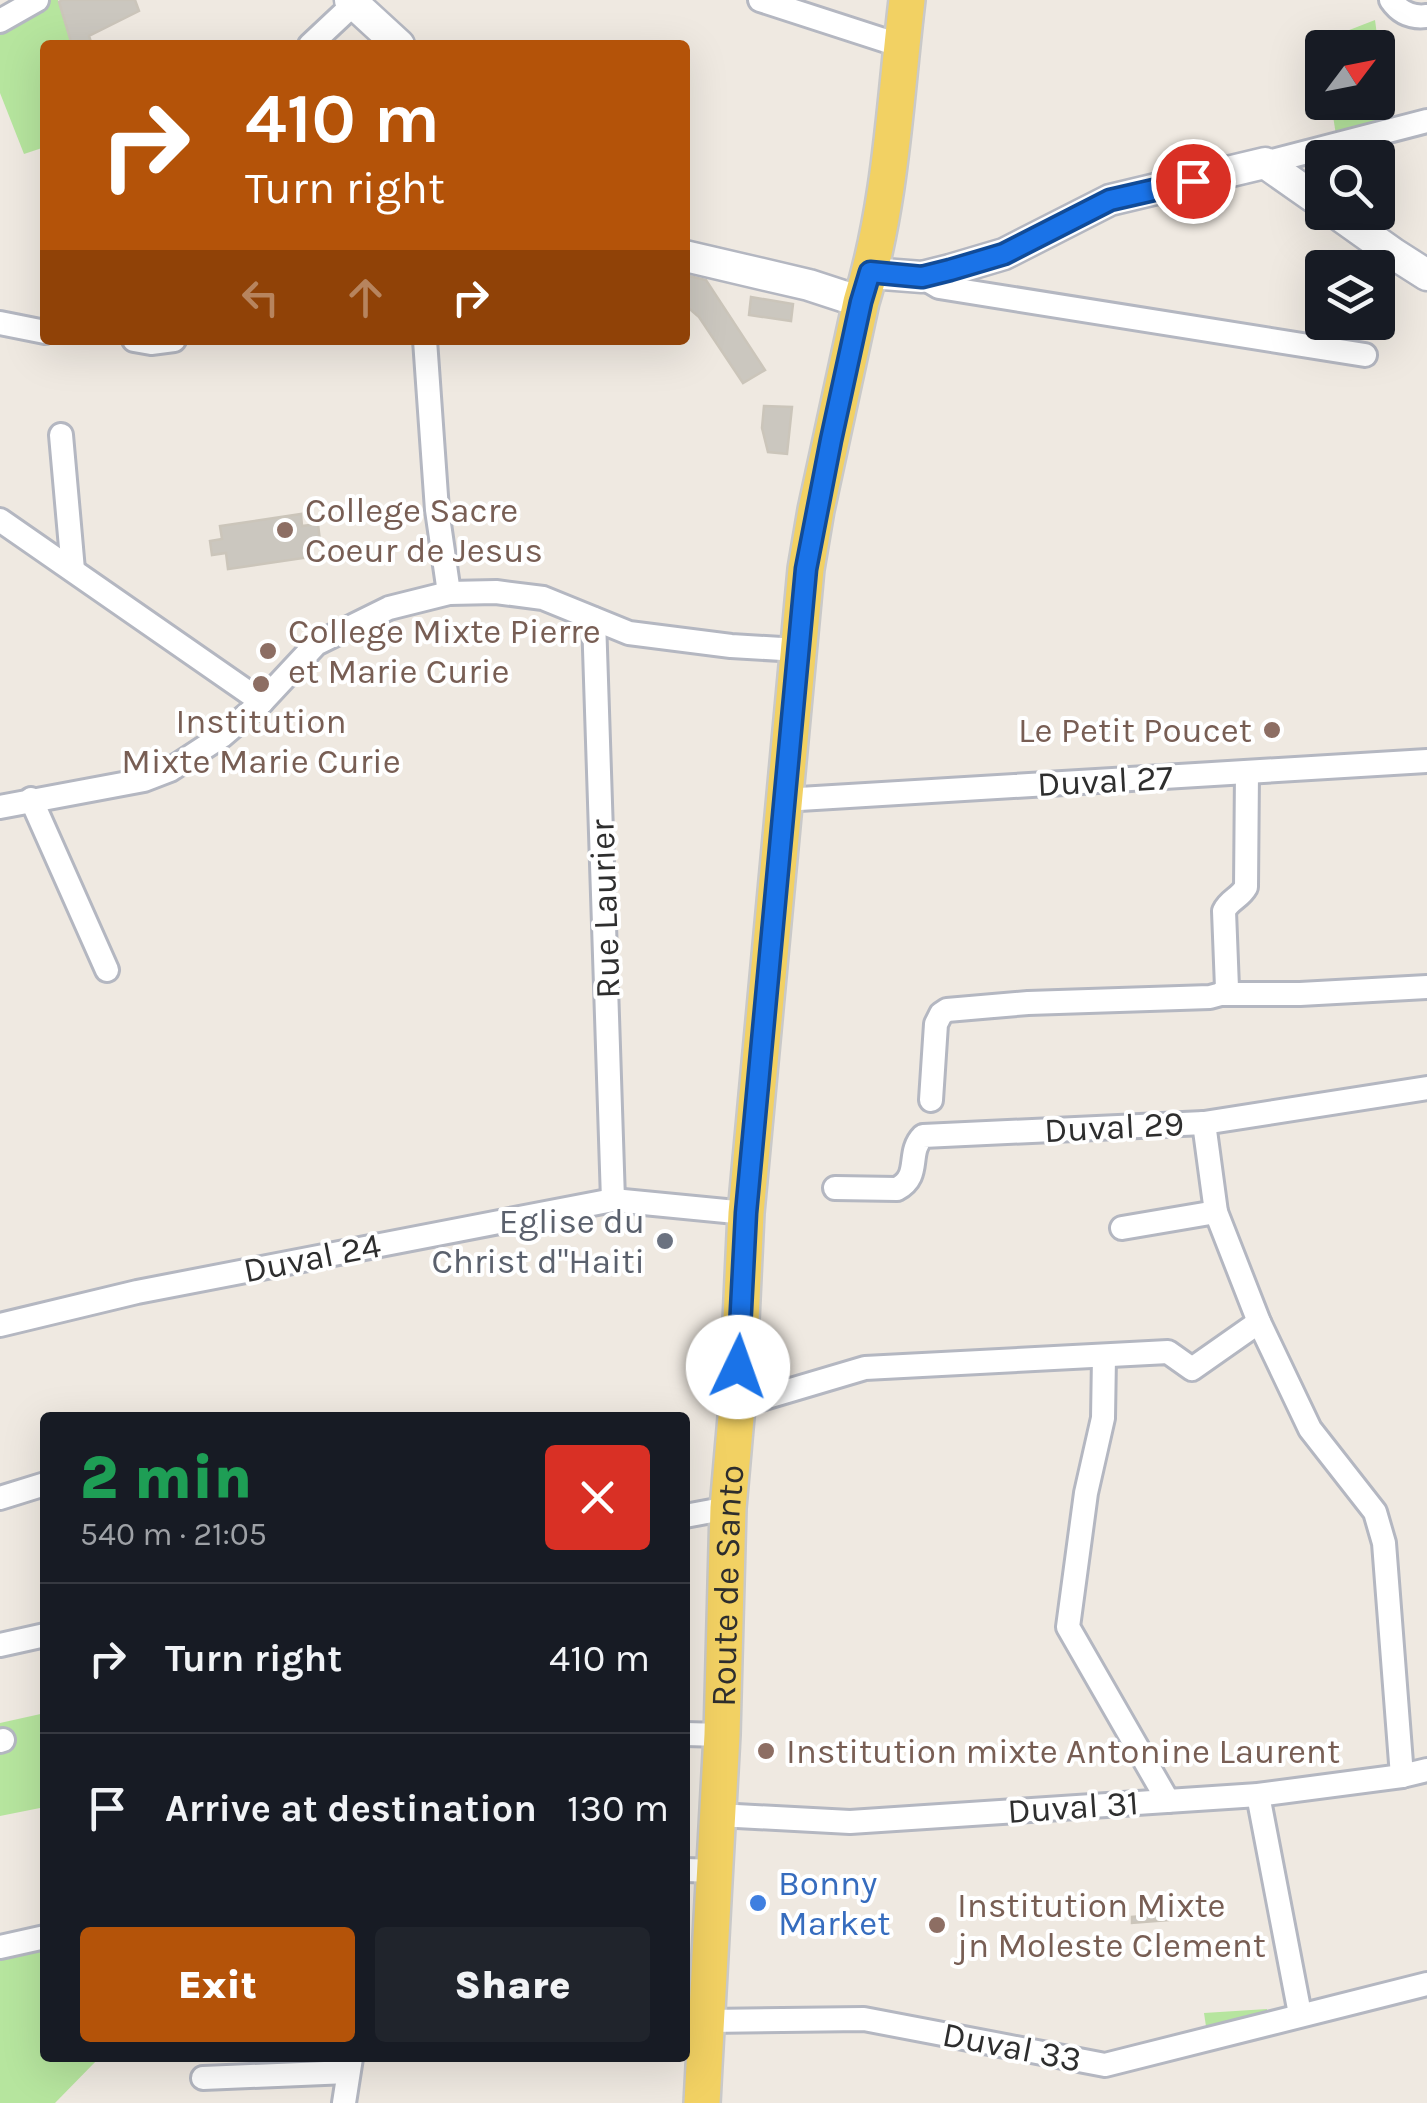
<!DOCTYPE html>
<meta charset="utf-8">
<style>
:root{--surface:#171b24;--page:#20242c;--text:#f1f3f6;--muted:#9ea1a6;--line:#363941;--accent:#b45309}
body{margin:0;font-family:Karla,sans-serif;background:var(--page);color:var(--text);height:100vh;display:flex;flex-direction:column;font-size:38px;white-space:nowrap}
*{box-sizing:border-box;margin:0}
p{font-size:32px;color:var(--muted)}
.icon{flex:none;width:55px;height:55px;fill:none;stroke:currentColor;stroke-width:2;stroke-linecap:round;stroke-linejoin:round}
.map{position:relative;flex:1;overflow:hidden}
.sheet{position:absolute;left:40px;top:1412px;width:650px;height:650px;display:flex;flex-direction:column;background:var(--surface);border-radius:10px;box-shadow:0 10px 40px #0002}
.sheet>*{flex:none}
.banner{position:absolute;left:40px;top:40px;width:650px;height:305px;border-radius:10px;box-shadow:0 10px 40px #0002;background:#b45309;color:#fff;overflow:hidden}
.needle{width:65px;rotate:58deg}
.fabs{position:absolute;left:1305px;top:30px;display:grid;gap:20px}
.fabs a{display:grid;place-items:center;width:90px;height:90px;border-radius:10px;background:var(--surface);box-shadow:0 10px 40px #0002;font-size:50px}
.pin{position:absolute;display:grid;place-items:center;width:85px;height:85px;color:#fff;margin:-42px;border:5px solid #fff;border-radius:50%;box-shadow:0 2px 10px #0007}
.me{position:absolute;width:110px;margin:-55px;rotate:3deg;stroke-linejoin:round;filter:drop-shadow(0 0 8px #0008)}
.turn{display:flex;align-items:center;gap:35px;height:210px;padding:0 40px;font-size:45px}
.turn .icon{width:130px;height:130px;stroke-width:2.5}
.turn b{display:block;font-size:70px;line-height:85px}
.lanes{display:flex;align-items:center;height:95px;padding:0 40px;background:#0003;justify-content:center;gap:50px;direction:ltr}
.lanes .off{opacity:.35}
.round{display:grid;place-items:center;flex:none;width:105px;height:105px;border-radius:10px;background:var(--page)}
.overview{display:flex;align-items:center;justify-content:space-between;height:170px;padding:0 40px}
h1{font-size:60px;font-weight:800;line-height:75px;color:#1e9e55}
.primary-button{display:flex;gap:20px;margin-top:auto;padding:20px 40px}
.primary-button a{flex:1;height:115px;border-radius:10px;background:var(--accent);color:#fff;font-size:40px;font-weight:800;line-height:115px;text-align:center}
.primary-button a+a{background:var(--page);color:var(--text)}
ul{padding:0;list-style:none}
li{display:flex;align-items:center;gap:30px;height:150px;padding:0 40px;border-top:2px solid var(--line)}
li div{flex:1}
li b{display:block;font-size:38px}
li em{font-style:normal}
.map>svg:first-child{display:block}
.green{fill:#b6e59e}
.building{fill:#cbc7bf;stroke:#cbc5ba;stroke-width:2.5}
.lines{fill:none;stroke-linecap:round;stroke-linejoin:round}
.street-casing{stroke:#b4b7c1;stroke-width:28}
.secondary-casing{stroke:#b4b7c1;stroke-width:35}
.primary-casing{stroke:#c9c9c9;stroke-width:40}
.street{stroke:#fff;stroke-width:22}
.secondary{stroke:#fff;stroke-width:30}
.primary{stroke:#f2d163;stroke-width:35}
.route-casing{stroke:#114b97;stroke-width:25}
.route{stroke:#1a73e8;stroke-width:18}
.education-dot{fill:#8d6e63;stroke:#fff;stroke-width:4}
.worship-dot{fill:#6b7280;stroke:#fff;stroke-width:4}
.shop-dot{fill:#3f7fe0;stroke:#fff;stroke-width:4}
.labels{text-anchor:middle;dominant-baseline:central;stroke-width:8;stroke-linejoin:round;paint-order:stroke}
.education-label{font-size:35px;fill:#785e54;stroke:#fff;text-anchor:start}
.street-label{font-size:35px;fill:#2e2e2e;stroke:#fff}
.worship-label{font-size:35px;fill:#5b616d;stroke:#fff;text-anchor:end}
.shop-label{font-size:35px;fill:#366cbe;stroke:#fff;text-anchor:start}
</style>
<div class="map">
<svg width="1427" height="2103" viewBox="0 0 1427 2103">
<rect width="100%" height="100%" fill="#efe9e1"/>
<g class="green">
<path d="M 40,0 L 58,0 L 72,45 L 45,45 L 45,147 L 24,154 L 0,93 L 0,21 Z"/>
<path d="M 1375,20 L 1388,117 L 1336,135 L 1331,103 L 1378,102 L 1378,48 L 1323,47 L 1321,41 Z"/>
<path d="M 45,1713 L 45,1807 L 0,1816 L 0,1723 Z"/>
<path d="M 45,1944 L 45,2058 L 99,2058 L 55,2103 L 0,2103 L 0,1952 Z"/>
<path d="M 1267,2009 L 1267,2020 L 1207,2033 L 1204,2013 Z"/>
</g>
<g class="building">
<path d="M 62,0 L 135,0 L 139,11 L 89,36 L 92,45 L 72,45 L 59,2 Z"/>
<path d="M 685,275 L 706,280 L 765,370 L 743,383 L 699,317 L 685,305 Z"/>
<path d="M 751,297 L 793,304 L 791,321 L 749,315 Z"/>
<path d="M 764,406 L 792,407 L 787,454 L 768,452 L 762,428 Z"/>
<path d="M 301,514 L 302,526 L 318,524 L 320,541 L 307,543 L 310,557 L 228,569 L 226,553 L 212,555 L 210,541 L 222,539 L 220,526 Z"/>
<path d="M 1168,1914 L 1168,1920 L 1132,1923 L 1132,1917 Z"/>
</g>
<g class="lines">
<defs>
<g id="street">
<path d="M 760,0 L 902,46"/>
<path d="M 1391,0 C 1400,13 1412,18 1427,16"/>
<path d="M 0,21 L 37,0"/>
<path d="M 310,45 L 358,0"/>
<path d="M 1265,163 L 1427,121"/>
<path d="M 922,277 L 939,287 L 1365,355"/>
<path d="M 0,323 L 45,332"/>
<path d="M 134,340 L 151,343 L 174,340"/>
<path d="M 425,340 L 437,510 L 449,593"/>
<path d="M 61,435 L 73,570"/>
<path d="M 0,520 L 262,702"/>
<path d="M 594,619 L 613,1200"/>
<path d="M 31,799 L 107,970"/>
<path d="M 783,800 L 1427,761"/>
<path d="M 0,807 L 144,780 L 170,770 L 222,736 L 262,702 L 316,644 L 389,608 L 449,593 L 496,592 L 543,598 L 629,633 L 731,646 L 798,650"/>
<path d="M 1221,994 L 1300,994 L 1427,987"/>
<path d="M 931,1100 L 936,1024 L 941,1014 L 947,1010 L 1028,1003 L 1210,997 L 1221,994 L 1227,988 L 1224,911 C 1229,900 1240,898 1246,887 L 1247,772"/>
<path d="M 1204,1123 L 1216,1212 L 1259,1322 L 1310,1429 L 1375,1512 L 1384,1543 L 1402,1776"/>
<path d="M 835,1188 L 897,1189 C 922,1176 906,1153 923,1136 L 1204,1123 L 1427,1088"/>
<path d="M 1122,1228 L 1216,1212"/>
<path d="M 0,1325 L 137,1292 L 613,1200 L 746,1213"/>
<path d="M 1104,1357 L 1103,1418 L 1086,1493 L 1068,1627 L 1168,1801"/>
<path d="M 737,1406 L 865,1368 L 1168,1352 L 1192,1369 L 1259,1322"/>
<path d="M 0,1498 L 45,1484"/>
<path d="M 685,1516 L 728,1508"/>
<path d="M 0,1645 L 45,1635"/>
<path d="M 685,1734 L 722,1735"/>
<path d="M 0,1741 L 3,1740"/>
<path d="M 1258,1795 L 1300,2014"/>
<path d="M 718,1815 L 850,1822 L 1258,1795 L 1402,1776 L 1427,1770"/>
<path d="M 685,1870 L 716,1871"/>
<path d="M 0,1947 L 45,1937"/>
<path d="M 707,2021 L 864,2019 L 1105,2065 L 1427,1984"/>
<path d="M 203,2078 L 348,2072"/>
<path d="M 344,2103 L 351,2058"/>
</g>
<g id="secondary">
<path d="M 350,0 L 399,45"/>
<path d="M 1335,212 L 1394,254 L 1427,275"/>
<path d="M 685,256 L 809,285 L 861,302"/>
<path d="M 870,273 L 922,277 L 950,270 L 1004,254 L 1110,200 L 1265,163 L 1322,203"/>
</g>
<g id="primary">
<path id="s1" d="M 702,2103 L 722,1735 L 728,1508 L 737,1406 L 746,1213 L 806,569 L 816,510 L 861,302 C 891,205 895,100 907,0"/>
</g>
</defs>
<use href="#street" class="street-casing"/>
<use href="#secondary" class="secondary-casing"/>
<use href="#primary" class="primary-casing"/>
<use href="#street" class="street"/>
<use href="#secondary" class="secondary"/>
<use href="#primary" class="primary"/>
</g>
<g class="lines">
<defs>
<path id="route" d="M 738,1367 L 746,1213 L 806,569 L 831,440 L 861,302 L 870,272 L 922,277 L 950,270 L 1004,254 L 1110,200 L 1193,181"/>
</defs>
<use href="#route" class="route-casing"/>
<use href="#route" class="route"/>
</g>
<g class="education-dot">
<circle cx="285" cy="530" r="10"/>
<circle cx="268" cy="651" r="10"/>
<circle cx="261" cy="684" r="10"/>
<circle cx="1272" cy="730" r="10"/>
<circle cx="766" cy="1751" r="10"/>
<circle cx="937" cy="1925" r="10"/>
</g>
<circle class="worship-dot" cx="665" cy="1241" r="10"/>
<circle class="shop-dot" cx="758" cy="1903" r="10"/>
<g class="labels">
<g class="education-label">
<text x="305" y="510">College Sacre<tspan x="305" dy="40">Coeur de Jesus</tspan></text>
<text x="288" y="631">College Mixte Pierre<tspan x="288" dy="40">et Marie Curie</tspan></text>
<text x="261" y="721" text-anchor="middle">Institution<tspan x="261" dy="40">Mixte Marie Curie</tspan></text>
<text x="1252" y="730" text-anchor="end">Le Petit Poucet</text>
<text x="786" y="1751">Institution mixte Antonine Laurent</text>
<text x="957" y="1905">Institution Mixte<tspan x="957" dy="40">jn Moleste Clement</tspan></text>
</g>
<g class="street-label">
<text transform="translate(1105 781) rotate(-3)">Duval 27</text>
<text transform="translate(605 909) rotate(-92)">Rue Laurier</text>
<text transform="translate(1114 1127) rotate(-3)">Duval 29</text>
<text transform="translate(312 1258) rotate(-11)">Duval 24</text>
<text stroke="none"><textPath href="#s1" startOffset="518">Route de Santo</textPath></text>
<text transform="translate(1073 1807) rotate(-4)">Duval 31</text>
<text transform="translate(1012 2047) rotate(11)">Duval 33</text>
</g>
<g class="worship-label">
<text x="645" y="1221">Eglise du<tspan x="645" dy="40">Christ d"Haiti</tspan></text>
</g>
<g class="shop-label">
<text x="778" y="1883">Bonny<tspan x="778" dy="40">Market</tspan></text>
</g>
</g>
</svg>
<div class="fabs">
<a><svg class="needle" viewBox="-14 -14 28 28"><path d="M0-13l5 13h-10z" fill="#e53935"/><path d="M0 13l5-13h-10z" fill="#9ea1a6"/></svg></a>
<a><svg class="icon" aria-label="search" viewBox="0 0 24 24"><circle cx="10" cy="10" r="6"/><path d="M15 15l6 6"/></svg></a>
<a><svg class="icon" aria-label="layers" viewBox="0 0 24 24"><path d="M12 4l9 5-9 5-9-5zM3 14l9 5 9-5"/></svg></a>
</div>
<div class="pin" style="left:1193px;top:181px;background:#d93025"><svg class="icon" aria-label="arrive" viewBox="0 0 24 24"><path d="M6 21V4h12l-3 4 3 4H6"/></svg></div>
<svg class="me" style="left:738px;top:1367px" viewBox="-20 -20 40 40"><circle r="19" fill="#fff"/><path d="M0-13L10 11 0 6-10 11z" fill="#1a73e8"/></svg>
<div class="banner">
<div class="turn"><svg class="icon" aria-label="right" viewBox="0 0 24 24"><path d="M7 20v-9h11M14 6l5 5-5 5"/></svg><div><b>410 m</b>Turn right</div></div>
<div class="lanes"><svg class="icon off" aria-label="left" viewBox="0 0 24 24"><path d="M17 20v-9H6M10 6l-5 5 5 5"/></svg><svg class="icon off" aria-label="ahead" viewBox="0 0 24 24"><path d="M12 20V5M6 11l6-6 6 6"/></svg><svg class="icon" aria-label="right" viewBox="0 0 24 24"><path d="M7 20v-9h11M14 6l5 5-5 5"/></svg></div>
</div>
<section class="sheet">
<div class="overview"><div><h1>2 min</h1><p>540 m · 21:05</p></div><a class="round" style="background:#d93025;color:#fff"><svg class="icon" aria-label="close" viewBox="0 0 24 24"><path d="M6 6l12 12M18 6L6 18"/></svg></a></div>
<ul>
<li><svg class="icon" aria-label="right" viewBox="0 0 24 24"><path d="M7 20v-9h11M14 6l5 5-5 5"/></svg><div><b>Turn right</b></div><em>410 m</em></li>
<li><svg class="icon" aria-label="arrive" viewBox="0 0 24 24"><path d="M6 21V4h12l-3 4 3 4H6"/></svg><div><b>Arrive at destination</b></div><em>130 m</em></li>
</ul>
<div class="primary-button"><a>Exit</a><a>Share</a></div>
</section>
</div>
